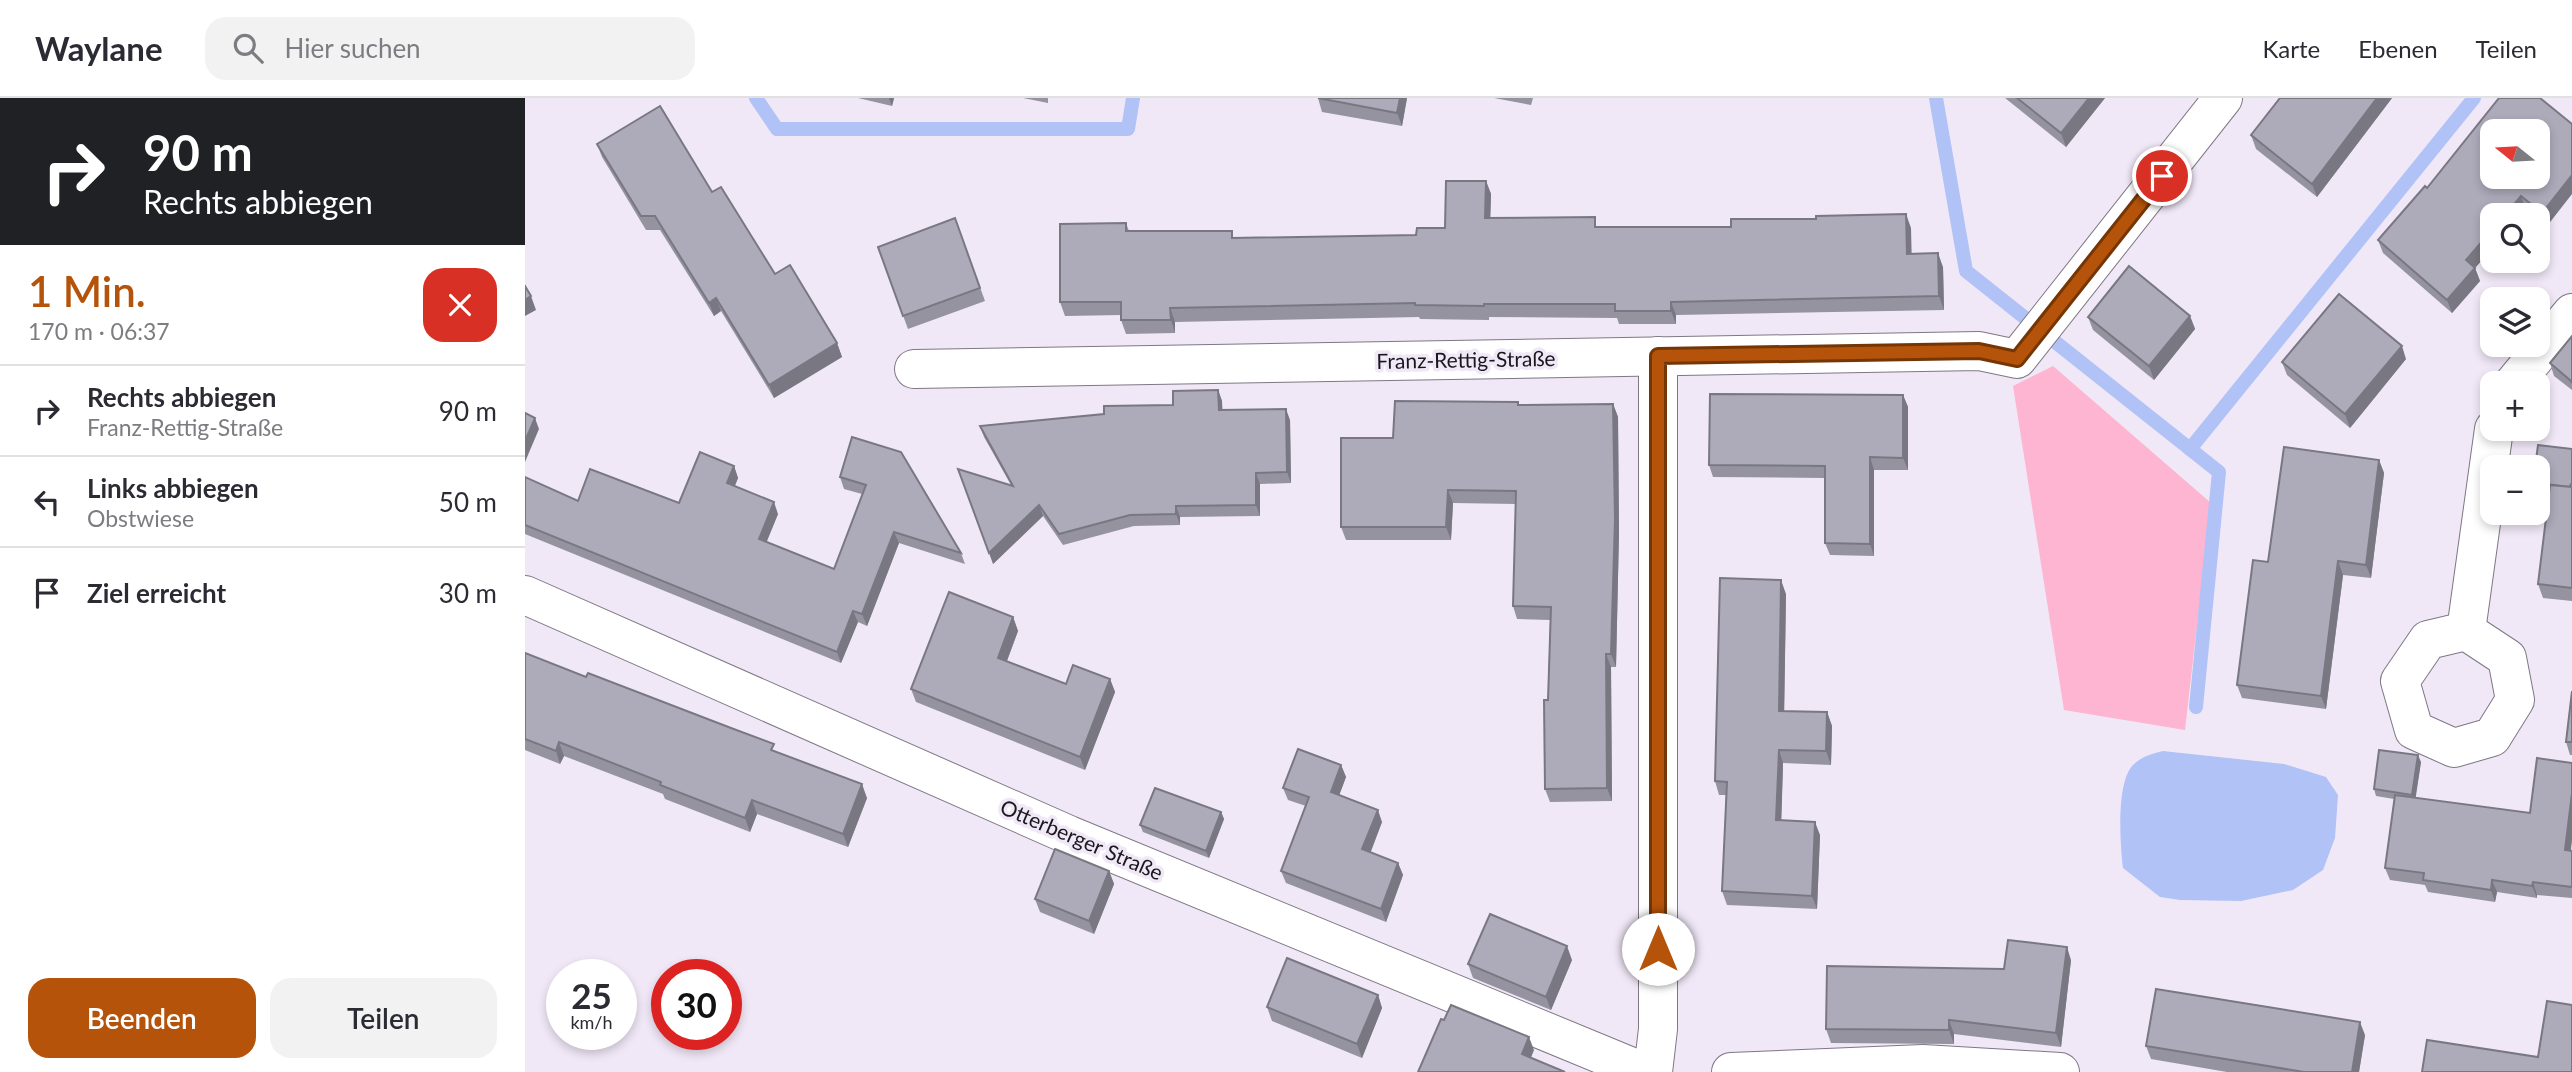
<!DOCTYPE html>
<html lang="de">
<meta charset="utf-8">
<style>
:root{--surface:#fff;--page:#f2f2f3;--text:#2b2b33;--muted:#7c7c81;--line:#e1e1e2;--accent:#b45309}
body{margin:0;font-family:Lato,sans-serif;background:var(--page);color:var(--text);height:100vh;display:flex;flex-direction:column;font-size:26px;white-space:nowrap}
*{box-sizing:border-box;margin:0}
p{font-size:23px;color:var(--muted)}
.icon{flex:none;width:38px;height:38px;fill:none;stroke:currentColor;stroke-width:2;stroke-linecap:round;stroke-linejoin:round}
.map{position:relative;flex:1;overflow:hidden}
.details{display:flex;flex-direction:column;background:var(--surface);width:525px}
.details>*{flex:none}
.hud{background:#202124;color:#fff;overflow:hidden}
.needle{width:46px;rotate:288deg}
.controls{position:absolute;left:1955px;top:21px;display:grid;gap:14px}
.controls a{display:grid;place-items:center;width:70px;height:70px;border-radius:14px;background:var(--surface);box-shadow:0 4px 10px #0003;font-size:35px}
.speed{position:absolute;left:21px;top:861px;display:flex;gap:14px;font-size:35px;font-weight:700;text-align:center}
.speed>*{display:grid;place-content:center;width:91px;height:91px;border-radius:50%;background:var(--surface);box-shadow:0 4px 10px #0003;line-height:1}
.speed small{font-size:18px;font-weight:400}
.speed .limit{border:10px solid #d22;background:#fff;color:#111}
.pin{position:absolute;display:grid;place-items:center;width:60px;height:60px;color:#fff;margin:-30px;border:4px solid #fff;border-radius:50%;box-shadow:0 2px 7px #0007}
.me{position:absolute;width:77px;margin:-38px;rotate:0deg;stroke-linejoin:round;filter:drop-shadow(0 0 5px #0008)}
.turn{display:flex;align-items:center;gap:24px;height:147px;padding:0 28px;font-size:32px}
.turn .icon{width:91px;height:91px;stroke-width:2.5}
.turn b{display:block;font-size:49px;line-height:60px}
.round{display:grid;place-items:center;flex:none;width:74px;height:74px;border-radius:21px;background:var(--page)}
.summary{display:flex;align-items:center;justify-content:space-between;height:119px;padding:0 28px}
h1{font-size:42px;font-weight:600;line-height:52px;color:var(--accent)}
.cta{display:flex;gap:14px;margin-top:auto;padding:14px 28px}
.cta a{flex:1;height:80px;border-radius:21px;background:var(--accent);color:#fff;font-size:28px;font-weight:600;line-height:80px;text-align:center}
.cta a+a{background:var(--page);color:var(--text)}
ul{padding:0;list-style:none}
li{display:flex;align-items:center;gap:21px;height:91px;padding:0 28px;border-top:2px solid var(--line)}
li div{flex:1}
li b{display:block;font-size:26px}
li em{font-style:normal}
header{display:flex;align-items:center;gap:42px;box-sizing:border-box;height:98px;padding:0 35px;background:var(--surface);border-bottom:2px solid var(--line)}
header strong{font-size:33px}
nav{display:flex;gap:38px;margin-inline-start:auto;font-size:24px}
.search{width:490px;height:63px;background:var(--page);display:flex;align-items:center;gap:18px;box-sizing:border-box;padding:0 24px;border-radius:21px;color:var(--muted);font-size:26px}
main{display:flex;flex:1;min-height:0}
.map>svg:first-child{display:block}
.green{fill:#fdb5d1}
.water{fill:#b1c2f7}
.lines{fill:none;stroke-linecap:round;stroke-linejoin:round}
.stream{stroke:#b1c2f7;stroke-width:14}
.street-casing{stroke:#7f7784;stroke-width:40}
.street{stroke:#fff;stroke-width:38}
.wall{fill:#9593a0}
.shaded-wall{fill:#797882}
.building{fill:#adabba;stroke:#797882;stroke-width:2;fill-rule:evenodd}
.route-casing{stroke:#753606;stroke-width:18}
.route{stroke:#b45309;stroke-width:12}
.labels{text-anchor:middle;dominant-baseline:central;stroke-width:7;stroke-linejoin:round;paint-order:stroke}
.street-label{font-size:21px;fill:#1a171c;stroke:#f1e8f7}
</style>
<header>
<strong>Waylane</strong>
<div class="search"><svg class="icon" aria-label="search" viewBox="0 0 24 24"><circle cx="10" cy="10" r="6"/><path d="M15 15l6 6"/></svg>Hier suchen</div>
<nav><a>Karte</a><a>Ebenen</a><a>Teilen</a></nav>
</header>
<main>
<section class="details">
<div class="hud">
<div class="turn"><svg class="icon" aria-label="right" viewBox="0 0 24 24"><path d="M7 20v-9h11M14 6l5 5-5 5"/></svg><div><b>90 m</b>Rechts abbiegen</div></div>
</div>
<div class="summary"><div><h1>1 Min.</h1><p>170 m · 06:37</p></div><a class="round" style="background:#d93025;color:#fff"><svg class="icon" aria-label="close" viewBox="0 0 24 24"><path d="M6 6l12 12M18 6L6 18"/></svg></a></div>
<ul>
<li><svg class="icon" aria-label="right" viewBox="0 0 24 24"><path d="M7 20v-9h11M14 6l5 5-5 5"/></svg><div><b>Rechts abbiegen</b><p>Franz-Rettig-Straße</p></div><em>90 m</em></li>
<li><svg class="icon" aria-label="left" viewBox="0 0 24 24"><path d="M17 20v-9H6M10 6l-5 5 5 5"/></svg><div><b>Links abbiegen</b><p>Obstwiese</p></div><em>50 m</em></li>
<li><svg class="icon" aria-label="arrive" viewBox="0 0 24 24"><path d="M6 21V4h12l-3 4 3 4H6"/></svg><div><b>Ziel erreicht</b></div><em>30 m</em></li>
</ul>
<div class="cta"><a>Beenden</a><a>Teilen</a></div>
</section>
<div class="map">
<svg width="2047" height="974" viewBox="0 0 2047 974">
<rect width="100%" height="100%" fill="#f1e8f7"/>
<path class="green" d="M 1528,268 L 1686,405 L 1660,632 L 1539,612 L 1488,288 Z"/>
<path class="water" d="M 1638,653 L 1759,666 L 1801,679 L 1813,697 L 1810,740 L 1798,772 L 1768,792 L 1716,803 L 1655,802 L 1635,799 L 1598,770 C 1595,746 1591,684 1608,667 C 1617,658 1627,656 1638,653 Z"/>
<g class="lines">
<g class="stream">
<path d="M 231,0 L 252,31 L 603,31 L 608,0"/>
<path d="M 1411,0 L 1441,173 L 1694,374 L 1671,609"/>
<path d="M 1665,351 L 1949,0"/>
</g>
<defs>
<g id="street">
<path d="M 389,271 L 1454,253 L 1492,261 L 1698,0"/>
<path d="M 1989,285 L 2047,215"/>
<path d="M 0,497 L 544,737 L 1119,974"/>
<path d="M 1941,533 L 1982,560 L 1990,602 L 1967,639 L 1929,650 L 1889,632 L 1875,583 L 1903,542 Z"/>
<path d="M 1941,533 L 1969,331"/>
<path d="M 1128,974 L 1133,931 L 1133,258"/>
<path d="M 1206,974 L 1398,966 L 1535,974"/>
</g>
</defs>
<use href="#street" class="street-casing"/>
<use href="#street" class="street"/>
</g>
<g class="wall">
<path d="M 333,0 L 369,0 L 367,8 Z"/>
<path d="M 498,0 L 523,0 L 523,5 Z"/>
<path d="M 793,0 L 882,0 L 877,28 L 797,14 Z"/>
<path d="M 969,0 L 1008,0 L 1006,7 Z"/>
<path d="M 1480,0 L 1580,0 L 1541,49 Z"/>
<path d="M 1867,0 L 1792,99 L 1731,51 L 1726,37 Z"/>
<path d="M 2015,0 L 2022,128 L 2012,121 L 2012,117 L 2008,117 L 2001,112 L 1950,170 L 1955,183 L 1927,215 L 1858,155 L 1853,142 L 1902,90 Z"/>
<path d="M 72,46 L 187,94 L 250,176 L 312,245 L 317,259 L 249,300 L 196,213 L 189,218 L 135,132 L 121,132 L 77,59 Z"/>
<path d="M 961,83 L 966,96 L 965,120 L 1074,129 L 1386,130 L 1386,156 L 1418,169 L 1419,212 L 1151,217 L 1151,226 L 1094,226 L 1092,220 L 964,219 L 964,222 L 895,221 L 894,219 L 650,224 L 650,235 L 601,236 L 596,222 L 596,217 L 540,218 L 535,204 L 601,125 L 604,133 L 709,140 L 891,137 L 920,130 Z"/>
<path d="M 430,120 L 460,203 L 383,231 L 353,149 Z"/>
<path d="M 1665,218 L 1670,231 L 1629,282 L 1568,232 L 1563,219 Z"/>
<path d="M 2047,238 L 2047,292 L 2029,278 L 2025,265 Z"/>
<path d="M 1881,261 L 1825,330 L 1762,277 L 1757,264 Z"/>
<path d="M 693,292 L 697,303 L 697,312 L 765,322 L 766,385 L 735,386 L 735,418 L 655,419 L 655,427 L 609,428 L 538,447 L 518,418 L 468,466 L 486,387 L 459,339 L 455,328 L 579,316 L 648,307 Z"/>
<path d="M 1378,297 L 1383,309 L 1383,372 L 1349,372 L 1349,458 L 1305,457 L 1300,445 L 1300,380 L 1188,379 L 1184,367 Z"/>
<path d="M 1088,306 L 1093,319 L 1094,434 L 1091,569 L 1086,569 L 1087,703 L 1025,704 L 1020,691 L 1025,522 L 992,521 L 988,508 L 991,406 L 928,405 L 926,442 L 821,442 L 816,429 L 868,340 L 994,307 Z"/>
<path d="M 327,339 L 436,455 L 440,466 L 374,445 L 342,528 L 333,524 L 316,565 L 0,436 L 0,379 L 53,403 L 154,405 L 209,368 L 213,380 L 210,388 L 253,416 L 241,444 L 309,471 L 337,396 L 319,391 L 315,379 Z"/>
<path d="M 2047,351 L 2047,503 L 2018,500 L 2013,486 L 2024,398 L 2013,397 L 2012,396 L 2012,369 Z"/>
<path d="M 1854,362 L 1859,375 L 1846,480 L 1818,477 L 1801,611 L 1717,600 L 1712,587 L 1743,464 Z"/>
<path d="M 1261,496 L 1259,613 L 1302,614 L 1307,628 L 1306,667 L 1258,665 L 1256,722 L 1295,737 L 1292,811 L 1202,807 L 1197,793 L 1201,697 L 1194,697 L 1190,683 Z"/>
<path d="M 488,519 L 493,533 L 482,563 L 541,586 L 585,581 L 590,594 L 560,672 L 391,604 L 386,591 Z"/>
<path d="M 0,555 L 251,654 L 342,700 L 323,749 L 232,716 L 225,734 L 140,701 L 138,696 L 39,658 L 35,666 L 0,652 Z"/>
<path d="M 2047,593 L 2047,657 L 2045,657 L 2041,644 Z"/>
<path d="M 1896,664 L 1890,700 L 2047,741 L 2046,753 L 2047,753 L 2047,800 L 2012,797 L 2012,800 L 1972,794 L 1970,804 L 1903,794 L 1900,787 L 1865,782 L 1860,770 L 1869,701 L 1851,698 L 1849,691 Z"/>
<path d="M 816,667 L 821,679 L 814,697 L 857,724 L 845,754 L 873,765 L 878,777 L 861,824 L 761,785 L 756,773 L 781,708 L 763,702 L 758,690 Z"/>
<path d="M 696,714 L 699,721 L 684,760 L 618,734 L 615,727 Z"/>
<path d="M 584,773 L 589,786 L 569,836 L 515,814 L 510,801 Z"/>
<path d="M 1047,862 L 1026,912 L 948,880 L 943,866 Z"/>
<path d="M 1546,862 L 1536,949 L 1429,936 L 1429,946 L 1306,945 L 1301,931 Z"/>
<path d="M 853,897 L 857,910 L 837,960 L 747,923 L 742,909 Z"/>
<path d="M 1840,937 L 1834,974 L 1702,974 L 1626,961 L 1621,948 Z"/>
</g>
<g class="shaded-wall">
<path d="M 364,0 L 369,0 L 367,8 Z"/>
<path d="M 875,0 L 882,0 L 877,28 L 872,15 Z"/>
<path d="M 1564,0 L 1580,0 L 1541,49 L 1536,35 Z"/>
<path d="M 1852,0 L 1867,0 L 1792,99 L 1787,86 Z"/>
<path d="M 2047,77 L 2047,96 L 2022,128 L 2017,115 Z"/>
<path d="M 961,83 L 966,96 L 965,133 L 960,120 Z"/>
<path d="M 1996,98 L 2001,112 L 1996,117 L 1980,117 Z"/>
<path d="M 1381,116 L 1386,130 L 1387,170 L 1382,156 Z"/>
<path d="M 1967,132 L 1967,151 L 1950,170 L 1955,183 L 1927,215 L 1922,202 L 1941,162 Z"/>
<path d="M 1413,155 L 1418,169 L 1419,212 L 1414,198 Z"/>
<path d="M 6,198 L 11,212 L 0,218 L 0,202 Z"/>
<path d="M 191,200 L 196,213 L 189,218 L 184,205 Z"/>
<path d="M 1146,204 L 1151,217 L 1151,226 L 1146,213 Z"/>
<path d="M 645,210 L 650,224 L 650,235 L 646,222 Z"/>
<path d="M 1665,218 L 1670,231 L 1629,282 L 1624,268 Z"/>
<path d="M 312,245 L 317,259 L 249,300 L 244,287 Z"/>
<path d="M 1877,248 L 1881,261 L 1825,330 L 1820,316 Z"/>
<path d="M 693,292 L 697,303 L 698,323 L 694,312 Z"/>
<path d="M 1378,297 L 1383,309 L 1383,372 L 1378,360 Z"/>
<path d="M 1088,306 L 1093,319 L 1094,434 L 1091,569 L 1086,556 Z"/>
<path d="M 761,311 L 765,322 L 766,385 L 762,374 Z"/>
<path d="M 10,320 L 14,331 L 0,364 L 0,343 Z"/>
<path d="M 1345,359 L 1349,372 L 1349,458 L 1345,446 Z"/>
<path d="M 1854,362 L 1859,375 L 1846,480 L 1841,467 Z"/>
<path d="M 209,368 L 213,380 L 206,396 L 202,385 Z"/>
<path d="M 731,375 L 735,386 L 735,418 L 731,407 Z"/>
<path d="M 923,392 L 928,405 L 926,442 L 921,429 Z"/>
<path d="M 249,404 L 253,416 L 238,453 L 234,441 Z"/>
<path d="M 514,407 L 518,418 L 468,466 L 464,455 Z"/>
<path d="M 651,408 L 655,419 L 655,427 L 651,416 Z"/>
<path d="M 369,434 L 374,445 L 342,528 L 337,516 Z"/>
<path d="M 1813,463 L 1818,477 L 1801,611 L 1796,598 Z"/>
<path d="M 1256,482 L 1261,496 L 1259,626 L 1254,613 Z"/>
<path d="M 328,513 L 333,524 L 316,565 L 312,554 Z"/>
<path d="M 488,519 L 493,533 L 478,573 L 473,560 Z"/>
<path d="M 1081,556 L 1086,569 L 1087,703 L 1082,690 Z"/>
<path d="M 585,581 L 590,594 L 560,672 L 555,659 Z"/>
<path d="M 1302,614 L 1307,628 L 1306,667 L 1301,653 Z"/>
<path d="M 34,644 L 39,658 L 35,666 L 31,653 Z"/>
<path d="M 1254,652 L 1258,665 L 1256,735 L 1251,722 Z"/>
<path d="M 1893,657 L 1896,664 L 1890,704 L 1887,697 Z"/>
<path d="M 816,667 L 821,679 L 811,706 L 806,694 Z"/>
<path d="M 337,686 L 342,700 L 323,749 L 318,736 Z"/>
<path d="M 2047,695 L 2047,741 L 2044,764 L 2040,752 Z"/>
<path d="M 227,702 L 232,716 L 225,734 L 220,720 Z"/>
<path d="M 853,712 L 857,724 L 842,764 L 837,751 Z"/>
<path d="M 696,714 L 699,721 L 684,760 L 681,753 Z"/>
<path d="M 1290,724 L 1295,737 L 1292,811 L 1287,798 Z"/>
<path d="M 873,765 L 878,777 L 861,824 L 856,811 Z"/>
<path d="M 584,773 L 589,786 L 569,836 L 564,823 Z"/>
<path d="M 1967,782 L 1972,794 L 1970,804 L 1966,792 Z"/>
<path d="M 2008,784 L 2012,797 L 2012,800 L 2007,788 Z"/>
<path d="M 1042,848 L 1047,862 L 1026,912 L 1021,899 Z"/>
<path d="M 1542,849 L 1546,862 L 1536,949 L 1531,935 Z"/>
<path d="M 853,897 L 857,910 L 837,960 L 832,946 Z"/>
<path d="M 1424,922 L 1429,936 L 1429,946 L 1424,932 Z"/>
<path d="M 1835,924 L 1840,937 L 1834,974 L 1827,974 Z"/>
<path d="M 1004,939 L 1009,952 L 1002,970 L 997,956 Z"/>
</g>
<g class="building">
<path d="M 793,0 L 875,0 L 872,15 Z"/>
<path d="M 1492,0 L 1564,0 L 1536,35 Z"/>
<path d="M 1755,0 L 1852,0 L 1787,86 L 1726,37 Z"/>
<path d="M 1974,0 L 2015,0 L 2047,26 L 2047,77 L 2017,115 L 1996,98 L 1980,117 L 1967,117 L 1967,132 L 1941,162 L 1950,170 L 1922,202 L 1853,142 L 1900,88 L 1902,90 ZM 1967,33 L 2012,33 L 2012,79 L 1967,79 Z"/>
<path d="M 135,8 L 187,94 L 196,89 L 250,176 L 265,167 L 312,245 L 244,287 L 191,200 L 184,205 L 130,118 L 116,118 L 72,46 Z"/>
<path d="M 921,83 L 961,83 L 960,120 L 1070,119 L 1070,129 L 1206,129 L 1206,121 L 1291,121 L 1291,118 L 1381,116 L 1382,156 L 1413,155 L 1414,198 L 1146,204 L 1146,213 L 1090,213 L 1090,206 L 959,206 L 959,208 L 890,207 L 890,205 L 645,210 L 646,222 L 596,222 L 596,204 L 535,204 L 535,126 L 601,125 L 601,133 L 707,133 L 707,140 L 891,137 L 892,130 L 920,130 Z"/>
<path d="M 430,120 L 455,190 L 378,218 L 353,149 Z"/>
<path d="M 1604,168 L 1665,218 L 1624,268 L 1563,219 Z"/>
<path d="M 0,188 L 6,198 L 0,202 Z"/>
<path d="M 1814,196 L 1877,248 L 1820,316 L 1757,264 Z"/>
<path d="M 2047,238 L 2047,285 L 2046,283 L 2025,265 Z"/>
<path d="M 693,292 L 694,312 L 761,311 L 762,374 L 731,375 L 731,407 L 651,408 L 651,416 L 605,417 L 534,436 L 514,407 L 464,455 L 433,371 L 488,388 L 455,328 L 579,316 L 579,308 L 648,307 L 648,293 Z"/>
<path d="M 1185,296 L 1378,297 L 1378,360 L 1345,359 L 1345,446 L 1300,445 L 1300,368 L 1184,367 Z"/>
<path d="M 870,303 L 993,304 L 993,307 L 1088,306 L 1090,421 L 1086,556 L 1081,556 L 1082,690 L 1020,691 L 1019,602 L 1023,602 L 1026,509 L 988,508 L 991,393 L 923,392 L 921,429 L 816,429 L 816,340 L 868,340 Z"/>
<path d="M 0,315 L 10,320 L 0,343 Z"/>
<path d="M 327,339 L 376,354 L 436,455 L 369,434 L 337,516 L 328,513 L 312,554 L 0,427 L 0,379 L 53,403 L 65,371 L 154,405 L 175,354 L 209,368 L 202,385 L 249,404 L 234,441 L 309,471 L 341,387 L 315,379 Z"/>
<path d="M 2013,347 L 2047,351 L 2047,385 L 2044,389 L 2012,385 L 2012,369 L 2010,369 Z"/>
<path d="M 1759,349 L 1854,362 L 1841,467 L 1813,463 L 1796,598 L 1712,587 L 1728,462 L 1743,464 Z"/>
<path d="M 2025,387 L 2047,389 L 2047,490 L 2013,486 Z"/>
<path d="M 1195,480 L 1256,482 L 1254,613 L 1302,614 L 1301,653 L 1254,652 L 1251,722 L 1290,724 L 1287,798 L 1197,793 L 1202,684 L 1190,683 Z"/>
<path d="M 424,494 L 488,519 L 473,560 L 541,586 L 548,567 L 585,581 L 555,659 L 386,591 Z"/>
<path d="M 0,555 L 61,579 L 63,575 L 206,630 L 249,646 L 246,652 L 337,686 L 318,736 L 227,702 L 220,720 L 135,687 L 136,684 L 34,644 L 31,653 L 0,641 Z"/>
<path d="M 2047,593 L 2047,644 L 2041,644 Z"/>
<path d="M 773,651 L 816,667 L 806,694 L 853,712 L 837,751 L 873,765 L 856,811 L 756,773 L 784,699 L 758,690 Z"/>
<path d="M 1854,652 L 1893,657 L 1887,697 L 1849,691 Z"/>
<path d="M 2012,660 L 2047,665 L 2047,695 L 2040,752 L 2047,753 L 2047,789 L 2008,784 L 2007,788 L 1967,782 L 1966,792 L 1898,782 L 1899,775 L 1860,770 L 1870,697 L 2005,715 Z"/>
<path d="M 630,690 L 696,714 L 681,753 L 615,727 Z"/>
<path d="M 530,751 L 584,773 L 564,823 L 510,801 Z"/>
<path d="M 965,816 L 1042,848 L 1021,899 L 943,866 Z"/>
<path d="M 1483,842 L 1542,849 L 1531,935 L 1424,922 L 1424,932 L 1301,931 L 1302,868 L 1479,871 Z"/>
<path d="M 762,860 L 853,897 L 832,946 L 742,909 Z"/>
<path d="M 1631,891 L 1835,924 L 1827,974 L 1779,974 L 1621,948 Z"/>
<path d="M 2022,903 L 2047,907 L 2047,974 L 1897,974 L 1902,942 L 2013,959 Z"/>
<path d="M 926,907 L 1004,939 L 997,956 L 1040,974 L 893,974 L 916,921 L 919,922 Z"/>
</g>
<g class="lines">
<defs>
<path id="route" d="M 1133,851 L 1133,258 L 1454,253 L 1492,261 L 1637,78"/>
</defs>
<use href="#route" class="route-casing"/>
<use href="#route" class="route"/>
</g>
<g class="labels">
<g class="street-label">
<text transform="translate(941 261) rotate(-1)">Franz-Rettig-Straße</text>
<text transform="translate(557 741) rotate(23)">Otterberger Straße</text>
</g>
</g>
</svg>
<div class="controls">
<a><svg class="needle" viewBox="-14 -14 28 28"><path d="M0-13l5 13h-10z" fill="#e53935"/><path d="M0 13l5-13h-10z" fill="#7c7c81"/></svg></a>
<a><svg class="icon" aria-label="search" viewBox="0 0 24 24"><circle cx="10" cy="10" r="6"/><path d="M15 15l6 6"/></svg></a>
<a><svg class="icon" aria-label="layers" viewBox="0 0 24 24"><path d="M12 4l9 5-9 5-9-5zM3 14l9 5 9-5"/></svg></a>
<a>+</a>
<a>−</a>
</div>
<div class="speed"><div>25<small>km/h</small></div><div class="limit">30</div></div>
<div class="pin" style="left:1637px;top:78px;background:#d93025"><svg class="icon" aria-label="arrive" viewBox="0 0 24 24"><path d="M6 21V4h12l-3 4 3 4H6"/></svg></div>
<svg class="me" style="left:1133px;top:851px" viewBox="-20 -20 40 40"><circle r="19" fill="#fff"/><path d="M0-13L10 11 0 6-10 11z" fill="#b45309"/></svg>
</div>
</main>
